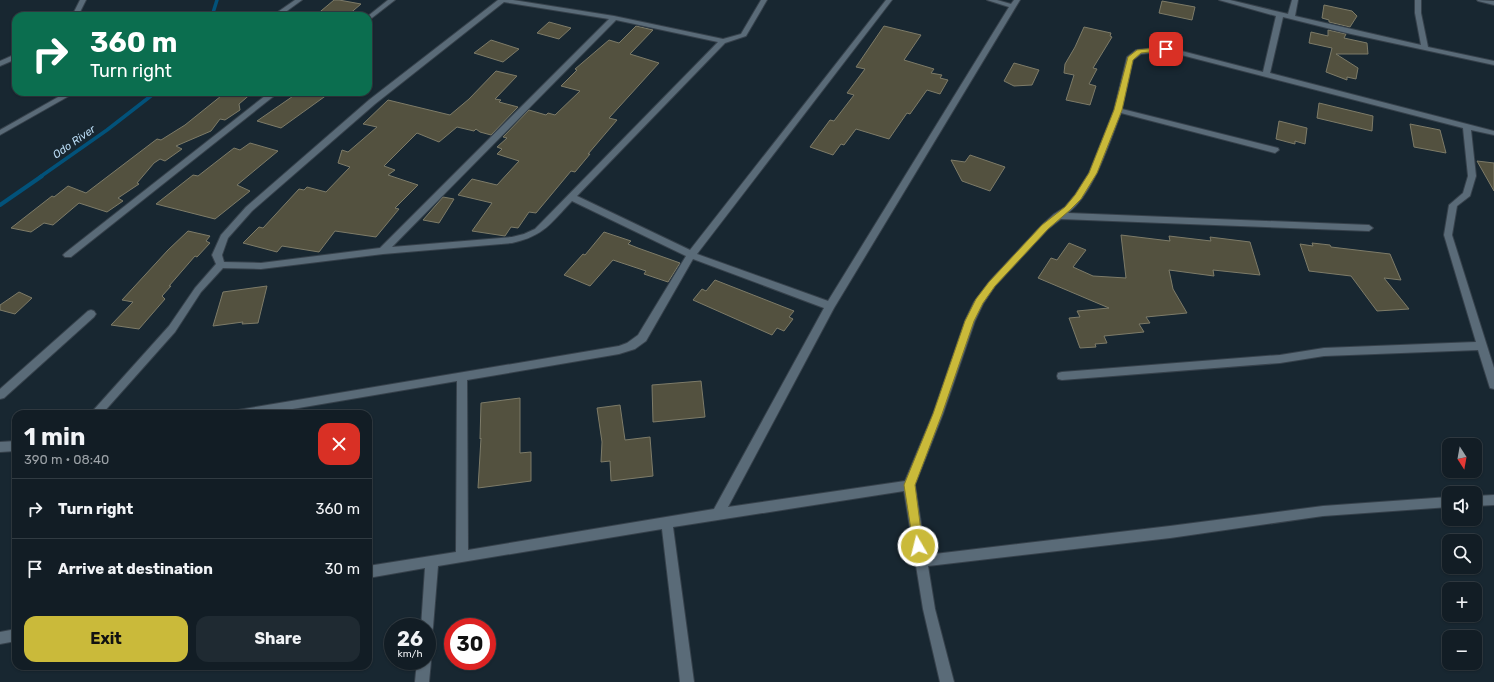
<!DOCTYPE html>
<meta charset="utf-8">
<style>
:root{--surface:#121d25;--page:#1f2a32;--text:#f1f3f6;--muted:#9ca2a7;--line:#313b42;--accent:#caba3a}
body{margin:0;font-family:Rubik,sans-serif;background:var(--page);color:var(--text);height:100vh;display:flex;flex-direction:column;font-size:15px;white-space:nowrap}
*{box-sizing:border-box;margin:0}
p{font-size:13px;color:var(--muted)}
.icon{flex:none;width:22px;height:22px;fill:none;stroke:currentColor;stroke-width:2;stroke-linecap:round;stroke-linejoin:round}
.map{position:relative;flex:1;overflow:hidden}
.panel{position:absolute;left:12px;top:410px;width:360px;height:260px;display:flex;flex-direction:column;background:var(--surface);border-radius:12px;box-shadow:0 1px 3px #0004,0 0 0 1px var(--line)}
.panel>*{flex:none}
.hud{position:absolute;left:12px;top:12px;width:360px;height:84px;border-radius:12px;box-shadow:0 1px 3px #0004,0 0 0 1px var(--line);background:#0b6e4f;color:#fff;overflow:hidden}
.needle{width:26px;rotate:169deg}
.buttons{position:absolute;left:1442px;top:438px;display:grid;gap:8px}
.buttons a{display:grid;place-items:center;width:40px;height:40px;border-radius:8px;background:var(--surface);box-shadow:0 1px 3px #0004,0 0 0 1px var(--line);font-size:20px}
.speed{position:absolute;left:384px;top:618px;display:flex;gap:8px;font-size:20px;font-weight:700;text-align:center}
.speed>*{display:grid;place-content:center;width:52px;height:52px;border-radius:50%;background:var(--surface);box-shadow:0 1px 3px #0004,0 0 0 1px var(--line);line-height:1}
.speed small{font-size:10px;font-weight:400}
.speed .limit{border:6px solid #d22;background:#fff;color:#111}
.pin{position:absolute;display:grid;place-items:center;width:34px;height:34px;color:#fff;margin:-17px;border-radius:8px;box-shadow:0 2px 6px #0006}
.me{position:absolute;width:44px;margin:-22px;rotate:352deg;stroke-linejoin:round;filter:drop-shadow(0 0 3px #0008)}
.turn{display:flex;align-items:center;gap:14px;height:84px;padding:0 12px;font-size:18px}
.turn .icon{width:52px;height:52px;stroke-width:2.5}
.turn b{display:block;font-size:28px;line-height:34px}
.round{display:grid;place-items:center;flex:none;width:42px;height:42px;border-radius:12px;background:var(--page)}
.summary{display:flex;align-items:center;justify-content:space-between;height:68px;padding:0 12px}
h1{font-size:24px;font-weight:700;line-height:30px}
.button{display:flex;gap:8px;margin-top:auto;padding:8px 12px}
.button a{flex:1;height:46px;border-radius:12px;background:var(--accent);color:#111;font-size:16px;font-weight:700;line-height:46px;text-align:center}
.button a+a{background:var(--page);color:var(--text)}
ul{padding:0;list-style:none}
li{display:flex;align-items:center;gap:12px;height:60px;padding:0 12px;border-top:1px solid var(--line)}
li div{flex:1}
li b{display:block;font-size:15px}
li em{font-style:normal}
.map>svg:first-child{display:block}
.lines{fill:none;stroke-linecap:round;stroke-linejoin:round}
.stream-far1{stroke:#02527a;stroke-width:3.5}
.stream{stroke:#02527a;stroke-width:4}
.building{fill:#53513f;stroke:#7d7b68}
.minor-casing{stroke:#36414b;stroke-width:2}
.minor{fill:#5a6b78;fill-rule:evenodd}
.route{fill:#caba3a;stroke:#837926}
.labels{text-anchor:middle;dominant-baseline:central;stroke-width:4;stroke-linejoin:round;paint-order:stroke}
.water-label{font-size:11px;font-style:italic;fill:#b9dbf4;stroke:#182731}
</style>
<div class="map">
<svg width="1494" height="682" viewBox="0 0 1494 682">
<rect width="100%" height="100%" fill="#182731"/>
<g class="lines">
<g class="stream-far1">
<path d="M 212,16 L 217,0"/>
<path d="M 40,177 L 107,130 L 156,92"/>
</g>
<path class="stream" d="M 0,205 L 42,176"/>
</g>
<g class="building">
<path d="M 334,0 L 339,0 L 361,4 L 347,16 L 315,16 Z"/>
<path d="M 1162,1 L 1195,7 L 1192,20 L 1159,13 Z"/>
<path d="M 1324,5 L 1352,11 L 1357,16 L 1350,27 L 1329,22 L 1329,20 L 1322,18 Z"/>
<path d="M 549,22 L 571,28 L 559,39 L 537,33 Z"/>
<path d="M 636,26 L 653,30 L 630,54 L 659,63 L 609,118 L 617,120 L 588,154 L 590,154 L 575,172 L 571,171 L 536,213 L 529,212 L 518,228 L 511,227 L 505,236 L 472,231 L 492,203 L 458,195 L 472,179 L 497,185 L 519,161 L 497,154 L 502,149 L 497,147 L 507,138 L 503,137 L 529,110 L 546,115 L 548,113 L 555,115 L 580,91 L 561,86 L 577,70 L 575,69 L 609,40 L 619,43 Z"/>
<path d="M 884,26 L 921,35 L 904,60 L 934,69 L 931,73 L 942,75 L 940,78 L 948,80 L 940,94 L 927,90 L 910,114 L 907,113 L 889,139 L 856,129 L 844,145 L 841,144 L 833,155 L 810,147 L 830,120 L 834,121 L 854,95 L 847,93 L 865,69 L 856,67 Z"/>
<path d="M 1084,27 L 1111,33 L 1110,36 L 1112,37 L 1093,68 L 1097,69 L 1089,84 L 1096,86 L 1090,105 L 1066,100 L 1074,75 L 1064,73 L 1065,64 L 1075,47 Z"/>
<path d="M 1328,30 L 1346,34 L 1344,38 L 1367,43 L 1368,54 L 1336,54 L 1358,68 L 1356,79 L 1347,77 L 1347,80 L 1326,72 L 1332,48 L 1309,43 L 1311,32 L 1328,36 Z"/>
<path d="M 491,40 L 519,49 L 503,62 L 474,53 Z"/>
<path d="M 1014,63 L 1039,70 L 1032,85 L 1014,86 L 1004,81 Z"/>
<path d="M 496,71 L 517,76 L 495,99 L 501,100 L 499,102 L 518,107 L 491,135 L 480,132 L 476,129 L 474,131 L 457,127 L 439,142 L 417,133 L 384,166 L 395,170 L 388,175 L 418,185 L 395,208 L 399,209 L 376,237 L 335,231 L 319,252 L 282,246 L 277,252 L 243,243 L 259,227 L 263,228 L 299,189 L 304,190 L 307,187 L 326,192 L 350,167 L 338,163 L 342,150 L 348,152 L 377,127 L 363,124 L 388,100 L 450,115 L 469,99 Z"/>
<path d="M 226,92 L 253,92 L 239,104 L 240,110 L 225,120 L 220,119 L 211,131 L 176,146 L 182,149 L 165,161 L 160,159 L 154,163 L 137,183 L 139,184 L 118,198 L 123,201 L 107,212 L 79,203 L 53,225 L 44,223 L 31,232 L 11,228 L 52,196 L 54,197 L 68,186 L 86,193 L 157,139 L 161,140 L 185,125 Z"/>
<path d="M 299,92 L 331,92 L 281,128 L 257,121 Z"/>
<path d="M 1319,103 L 1373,116 L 1372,131 L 1317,118 Z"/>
<path d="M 1279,121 L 1307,128 L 1305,144 L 1295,141 L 1295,144 L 1276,139 Z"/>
<path d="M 1410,124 L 1440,130 L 1446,153 L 1414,147 Z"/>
<path d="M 250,143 L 278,151 L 237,185 L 250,191 L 215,219 L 156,204 L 193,175 L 198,176 L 234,148 L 240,150 Z"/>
<path d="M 970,155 L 1005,167 L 990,191 L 962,181 L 951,160 L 965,162 Z"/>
<path d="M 1477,161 L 1494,163 L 1494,191 Z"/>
<path d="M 443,197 L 454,199 L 439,223 L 423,220 Z"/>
<path d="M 188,231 L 210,236 L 206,241 L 210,243 L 197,257 L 195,256 L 169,286 L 171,286 L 162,296 L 165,299 L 139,329 L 111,325 L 133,302 L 122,300 L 168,250 Z"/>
<path d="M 604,232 L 631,241 L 628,244 L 638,248 L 680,263 L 668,282 L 644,274 L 646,271 L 613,260 L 590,286 L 564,275 L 583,254 L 585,255 Z"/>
<path d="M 1121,235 L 1170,241 L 1169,236 L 1211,241 L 1210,237 L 1250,242 L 1260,275 L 1213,270 L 1214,276 L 1169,270 L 1173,289 L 1187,313 L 1146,317 L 1150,323 L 1139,324 L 1144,332 L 1104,336 L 1107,343 L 1095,344 L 1096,347 L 1080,348 L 1069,318 L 1080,317 L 1077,311 L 1109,308 L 1038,278 L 1051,258 L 1057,260 L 1069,243 L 1086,250 L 1073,267 L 1093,276 L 1126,278 Z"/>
<path d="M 1312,243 L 1330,245 L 1331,247 L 1390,254 L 1401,280 L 1384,278 L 1409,309 L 1377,311 L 1351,276 L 1309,271 L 1300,244 L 1313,246 Z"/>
<path d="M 715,280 L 794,311 L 789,317 L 793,319 L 784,331 L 777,328 L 772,335 L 693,300 L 702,289 L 706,291 Z"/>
<path d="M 267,286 L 258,323 L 242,324 L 243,322 L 213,326 L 223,292 Z"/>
<path d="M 19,292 L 32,298 L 15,314 L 0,310 L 0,305 Z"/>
<path d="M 701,381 L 705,417 L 653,422 L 652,385 Z"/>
<path d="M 520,398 L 520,453 L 531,452 L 531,481 L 478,488 L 481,438 L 480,439 L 481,403 Z"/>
<path d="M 620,405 L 625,440 L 650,437 L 653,476 L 611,481 L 610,461 L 601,462 L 602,442 L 597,408 Z"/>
</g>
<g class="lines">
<defs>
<g id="minor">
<path d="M 80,0 L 86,0 L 78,16 L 72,16 Z"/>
<path d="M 295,0 L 302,0 L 280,16 L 272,16 Z"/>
<path d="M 388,0 L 395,0 L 368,21 L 368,16 Z"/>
<path d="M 498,0 L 513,0 L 614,16 L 723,39 L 741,34 L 761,0 L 767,0 L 746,36 L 725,43 L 577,196 L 690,250 L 886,0 L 892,0 L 697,254 L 828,301 L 1009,7 L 987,0 L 997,0 L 1011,4 L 1014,0 L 1020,0 L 834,308 L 728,507 L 905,481 L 933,414 L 965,321 L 974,302 L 989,282 L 1042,225 L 1054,214 L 1065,207 L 1075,195 L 1089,173 L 1114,110 L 1127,57 L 1136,50 L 1166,47 L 1263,72 L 1276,16 L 1219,0 L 1230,0 L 1288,14 L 1292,0 L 1298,0 L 1295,16 L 1421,45 L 1415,13 L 1415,0 L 1421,0 L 1421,13 L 1428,47 L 1494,61 L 1494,65 L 1351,34 L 1283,17 L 1270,73 L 1494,131 L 1494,135 L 1471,130 L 1476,176 L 1470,196 L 1457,206 L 1452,235 L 1494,368 L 1494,389 L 1490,388 L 1489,385 L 1478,350 L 1324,356 L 1280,363 L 1062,380 L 1058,379 L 1057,376 L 1058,373 L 1062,372 L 1280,355 L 1324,348 L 1476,342 L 1444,235 L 1449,205 L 1463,193 L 1468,176 L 1463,128 L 1166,51 L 1141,54 L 1133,60 L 1122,109 L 1278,148 L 1279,150 L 1275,153 L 1121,113 C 1109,143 1094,193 1068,213 L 1369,225 L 1373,228 L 1369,231 L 1061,219 L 1048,229 L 995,286 L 983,304 L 975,321 L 943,414 L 915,485 L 926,555 L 1170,526 L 1323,506 L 1449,497 L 1449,507 L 1323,516 L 1170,538 L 928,566 L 935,609 L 954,682 L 940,682 L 923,609 L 904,491 L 673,527 L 694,682 L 680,682 L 662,529 L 438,566 L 433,627 L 432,632 L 427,633 L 427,627 L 421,627 L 425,568 L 368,578 L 368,566 L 456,552 L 457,381 L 263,414 L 231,414 L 232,411 L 619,346 L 627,343 L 638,335 L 686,256 L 572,201 C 551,223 544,236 512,243 L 383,254 L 261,269 L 223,268 L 201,292 L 175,332 L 102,414 L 90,414 L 169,326 L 195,288 L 216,264 L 212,255 L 221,235 L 246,207 L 369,100 ZM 504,2 L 609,19 L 380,248 L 261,263 L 224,262 L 222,255 L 228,238 L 252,211 L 375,104 ZM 616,20 L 718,42 L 535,229 L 524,234 L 512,237 L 392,247 ZM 693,259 L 824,308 L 714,509 L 468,550 L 467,380 L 619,354 L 635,349 L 646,341 Z"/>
<path d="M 1477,0 L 1494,1 L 1494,5 L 1478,1 Z"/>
<path d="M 16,54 L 16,59 L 0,66 L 0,61 Z"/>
<path d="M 67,92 L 76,92 L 0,135 L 0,130 Z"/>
<path d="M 270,92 L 279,92 L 71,257 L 65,257 L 63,255 L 65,253 Z"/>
<path d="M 91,310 L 94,311 L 96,314 L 94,317 L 4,398 L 0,399 L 0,389 L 88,311 Z"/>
<path d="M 16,441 L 16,451 L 0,452 L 0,442 Z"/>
<path d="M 1494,495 L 1494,505 L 1475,506 L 1475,496 Z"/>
<path d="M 16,629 L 16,641 L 0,644 L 0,632 Z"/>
<path d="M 427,656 L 431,661 L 429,682 L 415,682 L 417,661 L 427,661 Z"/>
</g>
</defs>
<use href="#minor" class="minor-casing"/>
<use href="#minor" class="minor"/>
</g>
<path class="route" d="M 1166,47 L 1170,49 L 1169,50 L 1141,53 L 1133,60 L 1122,110 L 1097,173 L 1081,199 L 1070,210 L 1048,229 L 995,286 L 983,303 L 974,321 L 942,414 L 915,485 L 923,546 L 922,549 L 918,551 L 914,549 L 904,485 L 933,414 L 965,321 L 976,299 L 989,282 L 1042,225 L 1065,207 L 1075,195 L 1089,173 L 1114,110 L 1128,57 L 1137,50 Z"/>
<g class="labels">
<g class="water-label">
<text transform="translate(74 142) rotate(-35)">Odo River</text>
</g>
</g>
</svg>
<div class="buttons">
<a><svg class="needle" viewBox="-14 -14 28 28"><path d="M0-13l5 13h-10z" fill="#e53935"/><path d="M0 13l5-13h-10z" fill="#9ca2a7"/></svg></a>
<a><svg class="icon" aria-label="sound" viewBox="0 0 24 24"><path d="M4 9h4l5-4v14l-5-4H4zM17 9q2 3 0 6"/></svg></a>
<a><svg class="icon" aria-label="search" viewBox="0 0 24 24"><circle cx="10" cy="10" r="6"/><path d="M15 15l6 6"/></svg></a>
<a>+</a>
<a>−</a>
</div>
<div class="speed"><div>26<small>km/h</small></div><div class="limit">30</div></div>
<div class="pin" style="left:1166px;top:49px;background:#d93025"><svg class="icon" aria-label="arrive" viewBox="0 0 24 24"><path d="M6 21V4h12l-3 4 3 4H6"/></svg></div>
<svg class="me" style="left:918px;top:546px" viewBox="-20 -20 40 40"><circle r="17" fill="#caba3a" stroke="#fff" stroke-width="3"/><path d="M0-11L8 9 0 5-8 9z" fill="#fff"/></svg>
<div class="hud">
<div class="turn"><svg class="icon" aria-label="right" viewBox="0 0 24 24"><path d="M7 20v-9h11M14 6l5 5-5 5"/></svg><div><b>360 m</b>Turn right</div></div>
</div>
<section class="panel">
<div class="summary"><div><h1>1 min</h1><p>390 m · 08:40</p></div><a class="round" style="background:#d93025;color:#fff"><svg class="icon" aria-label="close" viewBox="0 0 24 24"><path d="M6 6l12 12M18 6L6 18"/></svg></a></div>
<ul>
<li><svg class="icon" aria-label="right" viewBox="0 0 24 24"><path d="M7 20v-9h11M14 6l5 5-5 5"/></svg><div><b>Turn right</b></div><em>360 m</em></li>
<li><svg class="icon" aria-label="arrive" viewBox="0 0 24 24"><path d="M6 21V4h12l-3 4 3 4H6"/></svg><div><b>Arrive at destination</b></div><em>30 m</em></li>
</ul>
<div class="button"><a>Exit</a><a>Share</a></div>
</section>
</div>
